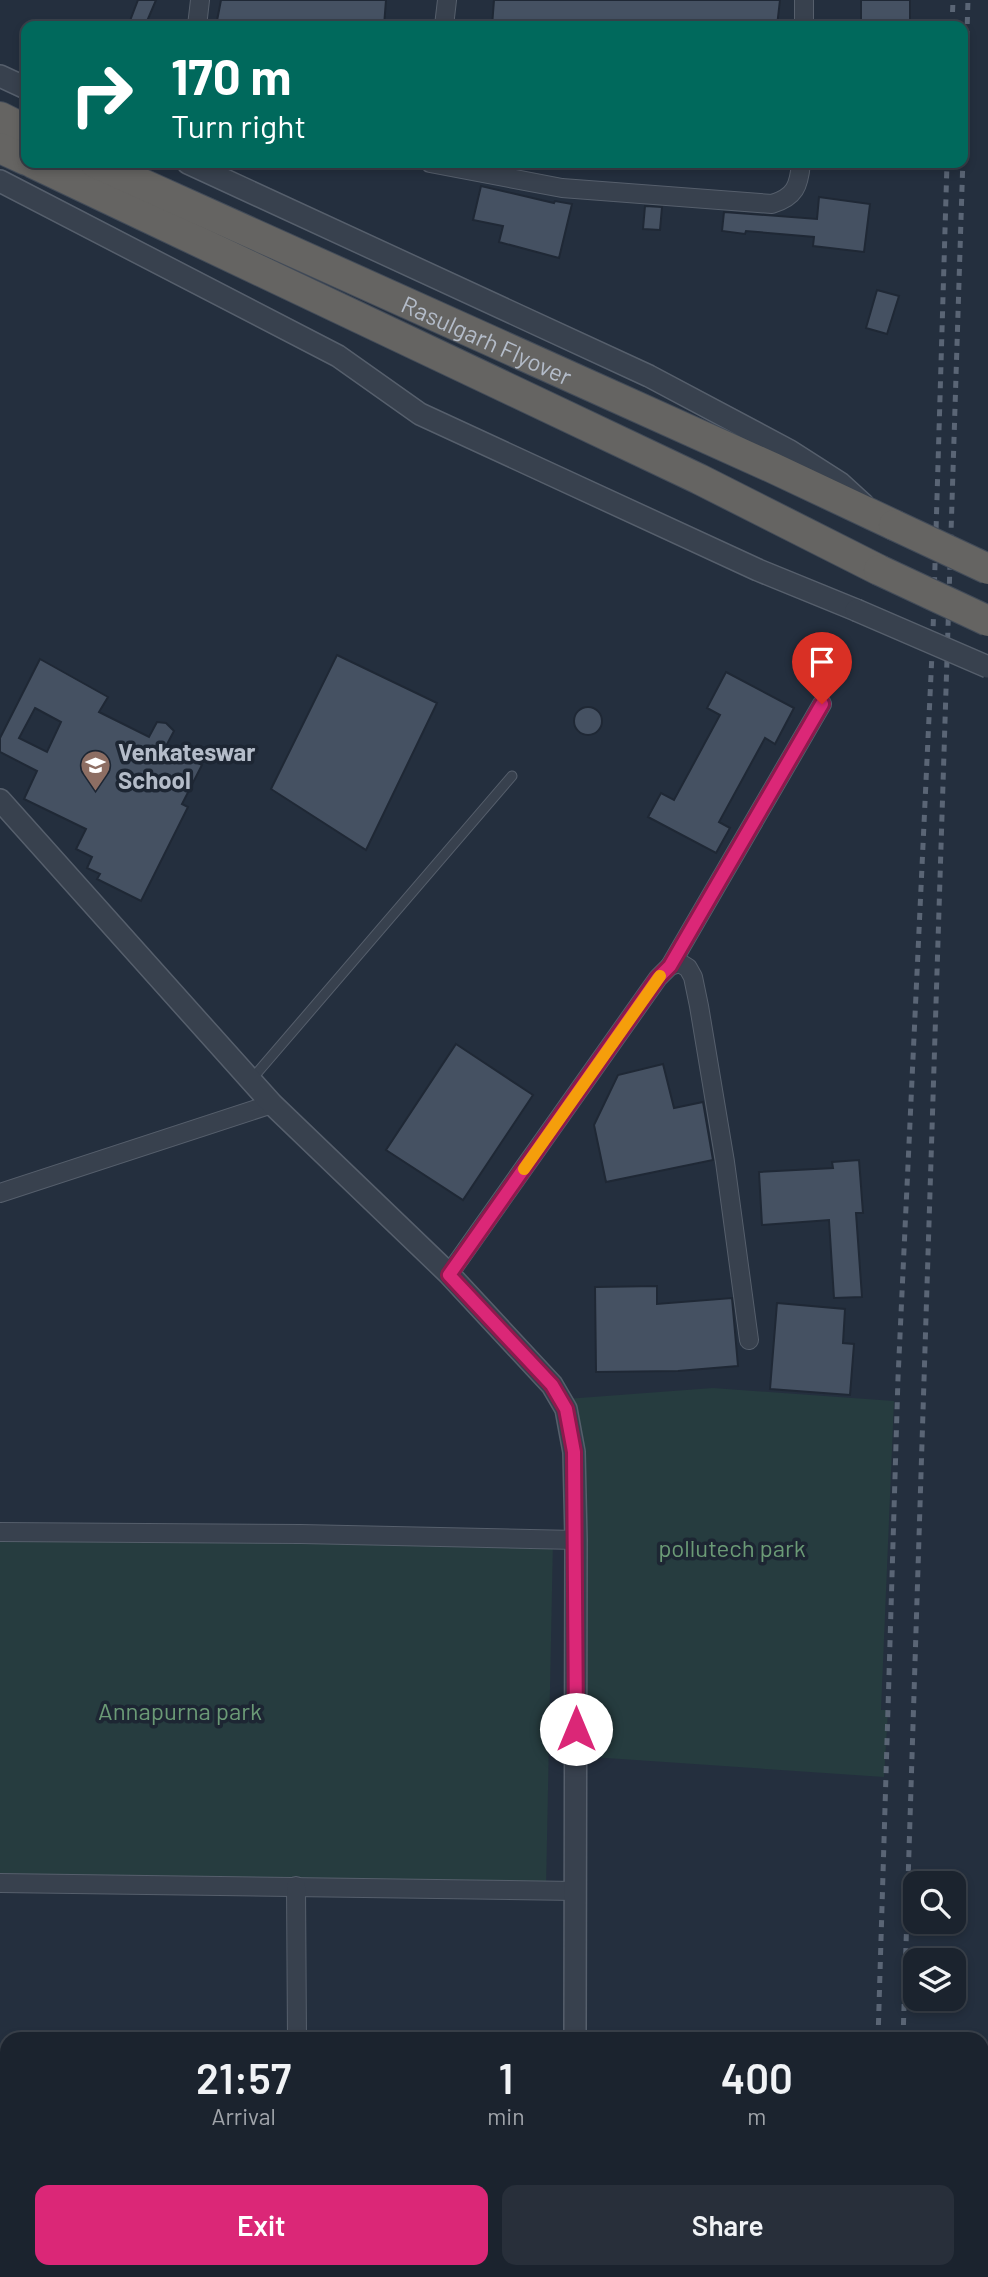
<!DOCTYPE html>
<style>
:root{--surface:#1b232e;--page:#282f3a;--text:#f1f3f6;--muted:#a0a4aa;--line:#39404a;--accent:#db2777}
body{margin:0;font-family:Barlow,sans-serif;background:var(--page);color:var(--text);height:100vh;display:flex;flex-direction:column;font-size:26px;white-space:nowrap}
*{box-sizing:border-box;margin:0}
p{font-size:23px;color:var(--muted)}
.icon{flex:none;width:38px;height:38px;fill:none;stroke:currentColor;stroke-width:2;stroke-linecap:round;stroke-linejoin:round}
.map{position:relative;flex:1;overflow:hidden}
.side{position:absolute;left:0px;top:2032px;width:989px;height:247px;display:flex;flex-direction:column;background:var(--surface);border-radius:21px 21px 0 0;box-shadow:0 4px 10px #0003,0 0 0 2px var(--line)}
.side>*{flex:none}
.top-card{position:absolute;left:21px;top:21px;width:947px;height:147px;border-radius:14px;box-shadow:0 4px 10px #0003,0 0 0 2px var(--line);background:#00695c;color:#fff;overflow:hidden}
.buttons{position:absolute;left:903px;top:1871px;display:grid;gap:14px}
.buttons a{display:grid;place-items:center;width:63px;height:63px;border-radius:14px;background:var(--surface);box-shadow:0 4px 10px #0003,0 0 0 2px var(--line);font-size:35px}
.pin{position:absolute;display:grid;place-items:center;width:60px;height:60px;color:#fff;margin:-72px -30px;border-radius:50% 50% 50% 0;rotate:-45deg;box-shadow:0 0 7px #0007}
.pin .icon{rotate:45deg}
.me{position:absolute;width:77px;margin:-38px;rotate:0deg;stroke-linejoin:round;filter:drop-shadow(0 0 5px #0008)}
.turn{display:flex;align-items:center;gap:24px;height:147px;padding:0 35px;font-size:32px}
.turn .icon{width:91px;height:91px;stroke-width:2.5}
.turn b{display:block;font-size:49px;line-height:60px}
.eta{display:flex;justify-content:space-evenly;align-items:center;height:119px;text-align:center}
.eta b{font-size:42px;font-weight:600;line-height:49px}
.button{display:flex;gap:14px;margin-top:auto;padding:14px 35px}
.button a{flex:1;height:80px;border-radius:14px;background:var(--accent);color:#fff;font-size:28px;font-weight:600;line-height:80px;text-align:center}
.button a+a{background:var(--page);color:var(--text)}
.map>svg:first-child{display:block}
.green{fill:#263c3f}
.building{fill:#455162;stroke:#1f2835;stroke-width:2;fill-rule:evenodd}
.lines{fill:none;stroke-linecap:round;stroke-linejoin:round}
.service-casing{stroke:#565f6c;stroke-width:11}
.minor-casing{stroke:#565f6c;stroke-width:20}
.tertiary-casing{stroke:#565f6c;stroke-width:24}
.trunk-casing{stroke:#434c59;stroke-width:32}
.service{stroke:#38414e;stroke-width:9}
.minor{stroke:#38414e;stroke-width:18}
.tertiary{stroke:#38414e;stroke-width:21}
.trunk{stroke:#656462;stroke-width:30}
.rail{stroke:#5a6575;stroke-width:5;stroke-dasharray:7 7;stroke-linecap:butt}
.tertiary-bridge-casing{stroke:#565f6c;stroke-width:24;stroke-linecap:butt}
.trunk-bridge-casing{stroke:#434c59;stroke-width:32;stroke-linecap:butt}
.tertiary-bridge{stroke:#38414e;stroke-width:21}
.trunk-bridge{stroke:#656462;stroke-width:30}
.route-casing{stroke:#8e194d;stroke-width:18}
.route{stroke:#db2777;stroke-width:12}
.slow{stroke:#f59e0b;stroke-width:12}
.labels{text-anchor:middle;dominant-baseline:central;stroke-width:7;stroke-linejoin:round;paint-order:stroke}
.street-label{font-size:24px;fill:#b4bcc9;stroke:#1d2633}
.poi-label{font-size:24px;font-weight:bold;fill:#b4bcc9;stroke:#1d2633;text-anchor:start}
.park-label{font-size:24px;fill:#6b9a76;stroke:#1d2633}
</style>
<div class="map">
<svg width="988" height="2277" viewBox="0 0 988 2277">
<rect width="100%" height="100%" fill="#242f3e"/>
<g class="green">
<path d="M 713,1388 L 894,1401 L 881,1710 L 888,1710 L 884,1777 L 577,1756 L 566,1399 Z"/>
<path d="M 0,1533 L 553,1540 L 546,1889 L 0,1882 Z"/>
</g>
<g class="building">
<path d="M 138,0 L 156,0 L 145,26 L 128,26 Z"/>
<path d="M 221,0 L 386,0 L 384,26 L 216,26 Z"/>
<path d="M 494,0 L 780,0 L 777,26 L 492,26 Z"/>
<rect x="861" y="0" width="49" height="26"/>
<path d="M 481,186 L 554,203 L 555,201 L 572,204 L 559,258 L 499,242 L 503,226 L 473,220 Z"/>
<path d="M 819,197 L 870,204 L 864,252 L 813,246 L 814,237 L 746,231 L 745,234 L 722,231 L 724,212 L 817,219 Z"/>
<path d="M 645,206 L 662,207 L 660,230 L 643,229 Z"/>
<path d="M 877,290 L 899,296 L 887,334 L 866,328 Z"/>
<path d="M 337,655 L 437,703 L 366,850 L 271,789 Z"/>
<path d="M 40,659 L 108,697 L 99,712 L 149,737 L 157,722 L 166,723 L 174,731 L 166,746 L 202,765 L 182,804 L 188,807 L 141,901 L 97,879 L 100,874 L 87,868 L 92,857 L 76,849 L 86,829 L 24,799 L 37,771 L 0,752 L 0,738 ZM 35,708 L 61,722 L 47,752 L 19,738 Z"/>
<path d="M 726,672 L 794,708 L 775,744 L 765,738 L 719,822 L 730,828 L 716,853 L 648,817 L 661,793 L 674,800 L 720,715 L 707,708 Z"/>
<circle cx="588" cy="721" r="14"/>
<path d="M 456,1044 L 533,1095 L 463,1200 L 386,1150 Z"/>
<path d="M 663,1064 L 674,1108 L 703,1102 L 713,1160 L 606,1182 L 594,1125 L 618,1075 Z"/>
<path d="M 859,1160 L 863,1213 L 856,1213 L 862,1297 L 834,1298 L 829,1220 L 762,1225 L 759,1172 L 833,1168 L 832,1162 Z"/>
<path d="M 657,1286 L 657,1304 L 732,1298 L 738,1366 L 678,1371 L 596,1372 L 595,1287 Z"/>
<path d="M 777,1303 L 845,1309 L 843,1343 L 854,1344 L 850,1395 L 770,1389 Z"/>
</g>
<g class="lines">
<defs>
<path id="service" d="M 251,1080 L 512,776"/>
<g id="minor">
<path d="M 197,26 L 200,0"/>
<path d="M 444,26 L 447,0"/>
<path d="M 804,26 L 804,0"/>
<path d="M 430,163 L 562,188 L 772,204 C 795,197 799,186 801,163"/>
<path d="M 670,966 L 822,704"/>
<path d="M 0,1193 L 272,1104"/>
<path d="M 449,1274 L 658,978 L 670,966 L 680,963 L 688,968 L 693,977 L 699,1006 L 725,1162 L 749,1340"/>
<path d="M 0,1532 L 301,1534 L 576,1540"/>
<path d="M 0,1883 L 576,1891"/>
<path d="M 296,1886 L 297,2039"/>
</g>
<g id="tertiary">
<path d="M 0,76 L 26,88"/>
<path d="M 188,163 L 649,376 L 790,451 L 840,483 L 863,504"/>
<path d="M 0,181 L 338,356 L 420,414 L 758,570 L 856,610"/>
<path d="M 0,800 L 272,1104 L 449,1274 L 552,1385 L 566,1409 L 574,1452 L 576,1540 L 575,2039"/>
<path d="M 0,2181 L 7,2181"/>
<path d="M 982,2195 L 988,2195"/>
<path d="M 0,2202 L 7,2202"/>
<path d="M 0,2226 L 7,2226"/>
<path d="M 982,2230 L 988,2230"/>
<path d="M 574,2277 L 574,2272"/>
</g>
<g id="trunk">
<path d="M 0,117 L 26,130"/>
<path d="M 0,148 L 26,160"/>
<path d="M 33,163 L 699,479 L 879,570"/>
<path id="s1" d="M 96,163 L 773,468 L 894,525"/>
</g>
</defs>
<use href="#service" class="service-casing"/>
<use href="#minor" class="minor-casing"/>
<use href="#tertiary" class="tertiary-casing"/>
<use href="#trunk" class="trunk-casing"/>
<use href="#service" class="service"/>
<use href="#minor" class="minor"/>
<use href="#tertiary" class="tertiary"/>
<use href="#trunk" class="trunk"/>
<g class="rail">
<path d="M 952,26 L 953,0"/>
<path d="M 878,2039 L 898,1378 L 933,632 L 947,163"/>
<path d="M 903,2039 L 968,0"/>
<path d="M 868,2277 L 868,2272"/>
<path d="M 898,2277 L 898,2272"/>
</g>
<defs>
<path id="tertiary-bridge" d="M 856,610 L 988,667"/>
<g id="trunk-bridge">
<path d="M 894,525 L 988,569"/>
<path d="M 879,570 L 988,621"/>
</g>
</defs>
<use href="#tertiary-bridge" class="tertiary-bridge-casing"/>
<use href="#trunk-bridge" class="trunk-bridge-casing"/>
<use href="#tertiary-bridge" class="tertiary-bridge"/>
<use href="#trunk-bridge" class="trunk-bridge"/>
</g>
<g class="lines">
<defs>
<path id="route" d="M 576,1729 L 574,1452 L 566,1409 L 552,1385 L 449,1275 L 658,978 L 670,966 L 822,704"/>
</defs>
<use href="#route" class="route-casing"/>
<use href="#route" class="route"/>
<path class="slow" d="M 524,1169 L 660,976"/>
</g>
<defs>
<symbol id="school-pin" viewBox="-11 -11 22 30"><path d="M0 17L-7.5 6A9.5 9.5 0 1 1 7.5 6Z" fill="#8d6e63" stroke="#1d2633"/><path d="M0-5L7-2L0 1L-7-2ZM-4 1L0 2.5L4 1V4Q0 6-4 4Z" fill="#fff"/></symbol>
</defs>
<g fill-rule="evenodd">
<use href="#school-pin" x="78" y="748" width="35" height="47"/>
</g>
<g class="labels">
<g class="street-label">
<text stroke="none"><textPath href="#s1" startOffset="429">Rasulgarh Flyover</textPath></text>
</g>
<g class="poi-label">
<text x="118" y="751">Venkateswar<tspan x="118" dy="28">School</tspan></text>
</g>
<g class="park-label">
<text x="732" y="1547">pollutech park</text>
<text x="180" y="1710">Annapurna park</text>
</g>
</g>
</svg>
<div class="buttons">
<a><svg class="icon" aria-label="search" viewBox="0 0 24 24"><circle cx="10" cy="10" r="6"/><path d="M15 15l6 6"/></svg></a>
<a><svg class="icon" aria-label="layers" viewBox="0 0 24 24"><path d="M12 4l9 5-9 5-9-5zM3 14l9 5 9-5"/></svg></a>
</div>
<div class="pin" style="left:822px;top:704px;background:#d93025"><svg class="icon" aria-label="arrive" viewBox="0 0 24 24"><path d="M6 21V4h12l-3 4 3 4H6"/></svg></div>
<svg class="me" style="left:576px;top:1729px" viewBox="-20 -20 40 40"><circle r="19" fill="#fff"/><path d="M0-13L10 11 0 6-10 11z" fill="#db2777"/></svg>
<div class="top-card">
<div class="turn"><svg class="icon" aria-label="right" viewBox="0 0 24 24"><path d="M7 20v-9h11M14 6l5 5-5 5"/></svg><div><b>170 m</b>Turn right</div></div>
</div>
<section class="side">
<div class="eta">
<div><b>21:57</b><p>Arrival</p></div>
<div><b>1</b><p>min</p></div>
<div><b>400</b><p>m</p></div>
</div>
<div class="button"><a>Exit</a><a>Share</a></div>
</section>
</div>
